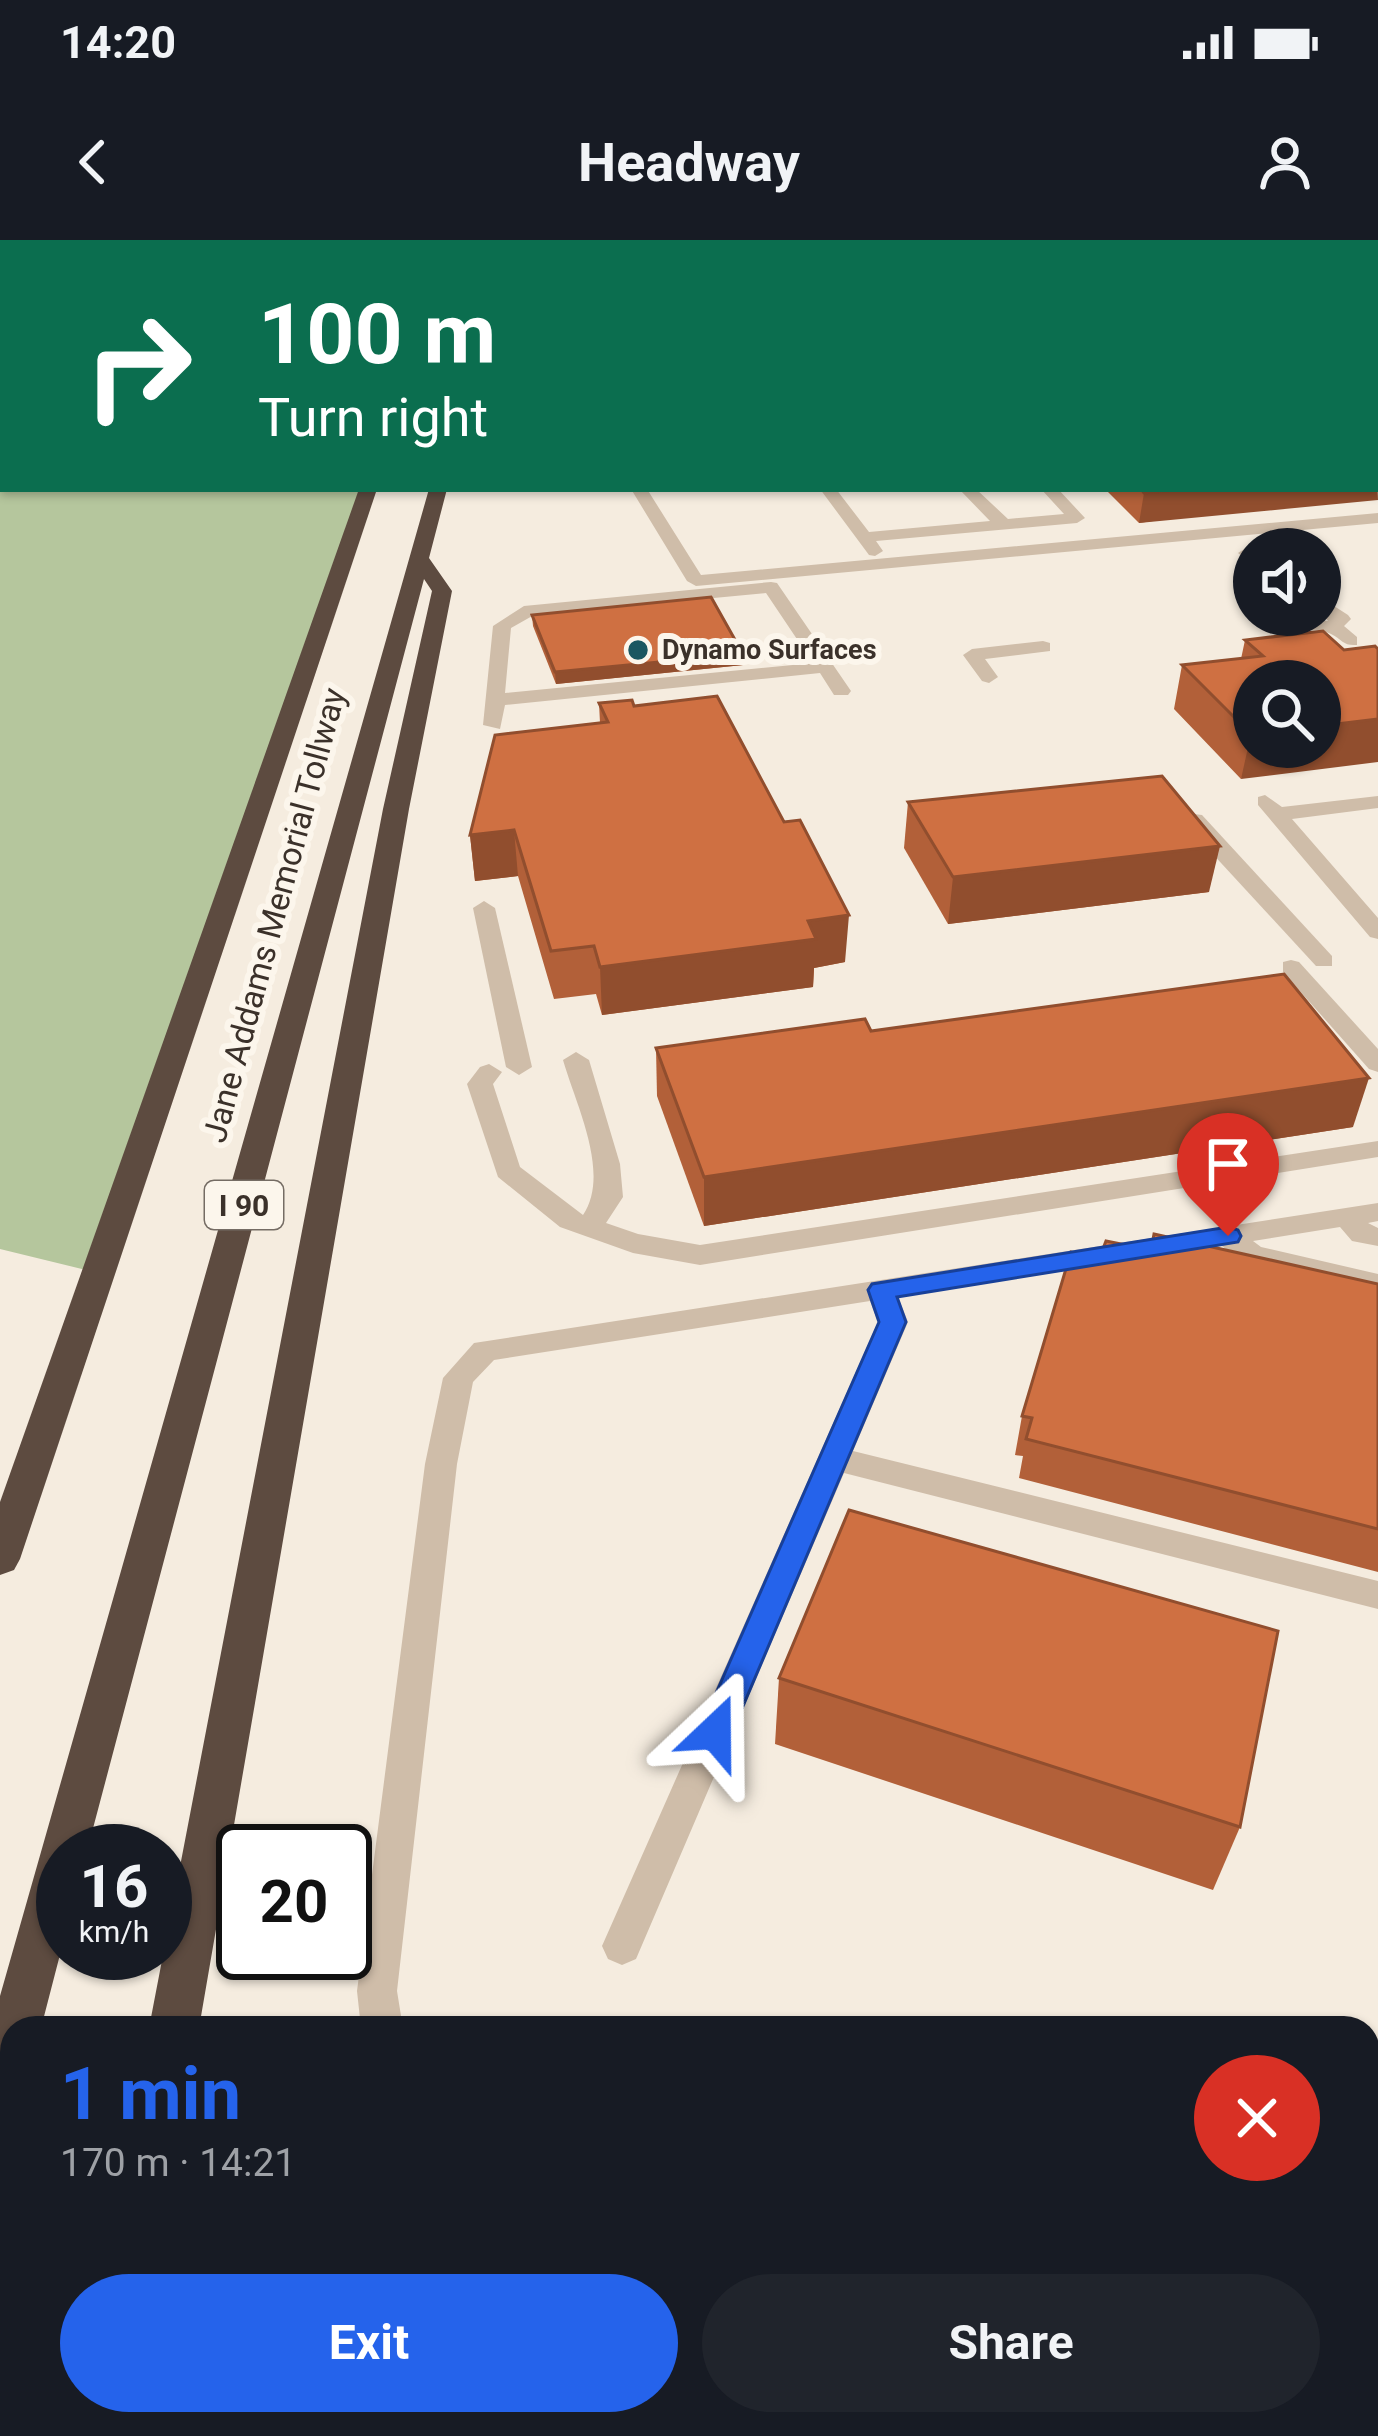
<!DOCTYPE html>
<meta charset="utf-8">
<style>
:root{--surface:#171b24;--page:#20242c;--text:#f1f3f6;--muted:#9ea1a6;--accent:#2563eb}
body{margin:0;font-family:Roboto,sans-serif;background:var(--page);color:var(--text);height:100vh;display:flex;flex-direction:column;font-size:45px;white-space:nowrap}
*{box-sizing:border-box;margin:0}
p{font-size:39px;color:var(--muted)}
.icon{flex:none;width:66px;height:66px;fill:none;stroke:currentColor;stroke-width:2;stroke-linecap:round;stroke-linejoin:round}
.map{position:relative;flex:1;overflow:hidden}
.sheet{position:absolute;left:0px;top:1776px;width:1380px;height:420px;display:flex;flex-direction:column;background:var(--surface);border-radius:36px 36px 0 0;box-shadow:0 3px 9px #0004}
.sheet>*{flex:none}
.guide{position:absolute;left:0px;top:0px;width:1380px;height:252px;box-shadow:0 3px 9px #0004;background:#0b6e4f;color:#fff;overflow:hidden}
.buttons{position:absolute;left:1233px;top:288px;display:grid;gap:24px}
.buttons a{display:grid;place-items:center;width:108px;height:108px;border-radius:50%;background:var(--surface);box-shadow:0 3px 9px #0004;font-size:60px}
.speed{position:absolute;left:36px;top:1584px;display:flex;gap:24px;font-size:60px;font-weight:700;text-align:center}
.speed>*{display:grid;place-content:center;width:156px;height:156px;border-radius:50%;background:var(--surface);box-shadow:0 3px 9px #0004;line-height:1}
.speed small{font-size:30px;font-weight:400}
.speed .limit{border:6px solid #111;border-radius:18px;background:#fff;color:#111}
.pin{position:absolute;display:grid;place-items:center;width:102px;height:102px;color:#fff;margin:-123px -51px;border-radius:50% 50% 50% 0;rotate:-45deg;box-shadow:0 0 12px #0007}
.pin .icon{rotate:45deg}
.me{position:absolute;width:132px;margin:-66px;rotate:23deg;stroke-linejoin:round;filter:drop-shadow(0 0 9px #0008)}
.turn{display:flex;align-items:center;gap:42px;height:252px;padding:0 60px;font-size:54px}
.turn .icon{width:156px;height:156px;stroke-width:2.5}
.turn b{display:block;font-size:84px;line-height:102px}
.round{display:grid;place-items:center;flex:none;width:126px;height:126px;border-radius:63px;background:var(--page)}
.headline{display:flex;align-items:center;justify-content:space-between;height:204px;padding:0 60px}
h1{font-size:72px;font-weight:700;line-height:90px;color:var(--accent)}
.button{display:flex;gap:24px;margin-top:auto;padding:24px 60px}
.button a{flex:1;height:138px;border-radius:72px;background:var(--accent);color:#fff;font-size:48px;font-weight:700;line-height:138px;text-align:center}
.button a+a{background:var(--page);color:var(--text)}
.status{display:flex;justify-content:space-between;align-items:center;height:84px;padding:0 60px;background:var(--surface);direction:ltr}
.status svg{height:33px;fill:currentColor}
header{display:flex;justify-content:space-between;align-items:center;height:156px;padding:0 60px;background:var(--surface);font-size:54px;font-weight:700}
.map>svg:first-child{display:block}
.green{fill:#b5c69d}
.lines{fill:none;stroke-linecap:round;stroke-linejoin:round}
.minor{fill:#cfbda9;fill-rule:evenodd}
.highway{fill:#5d4b40;fill-rule:evenodd}
.wall{fill:#b26039}
.shaded-wall{fill:#914e2e}
.building{fill:#cf7042;stroke:#914e2e;stroke-width:3}
.route{fill:#2563eb;stroke:#184099;stroke-width:3}
.poi-dot{fill:#1b5761;stroke:#fcf6ec;stroke-width:4.5}
.labels{text-anchor:middle;dominant-baseline:central;stroke-width:12;stroke-linejoin:round;paint-order:stroke}
.far-poi-label{font-size:27px;font-weight:bold;fill:#3b312a;stroke:#fcf6ec;text-anchor:start}
.shield{fill:#fcf6ec;stroke:#756c64;stroke-width:3}
.shield-label{font-size:30px;font-weight:bold;fill:#3b312a}
.street-label{font-size:33px;fill:#3b312a;stroke:#fcf6ec}
</style>
<div class="status"><b>14:20</b><svg viewBox="0 0 49 12"><path d="M0 12V9h3v3zM5 12V6h3v6zM10 12V3h3v9zM15 12V0h3v12zM26 1h20v11H26zM47 4h2v5h-2z"/></svg></div>
<header><svg class="icon" aria-label="back" viewBox="0 0 24 24"><path d="M15 5l-7 7 7 7"/></svg>Headway<svg class="icon" aria-label="person" viewBox="0 0 24 24"><circle cx="12" cy="8" r="4"/><path d="M4 21q1-7 8-7t8 7"/></svg></header>
<div class="map">
<svg width="1378" height="2196" viewBox="0 0 1378 2196">
<rect width="100%" height="100%" fill="#f5ecdf"/>
<g class="green">
<path d="M 0,0 L 453,0 L 3,3 L 0,172 Z"/>
<path d="M 0,202 L 3,249 L 364,249 L 86,1030 L 0,1009 Z"/>
</g>
<g class="lines">
<g class="minor">
<path d="M 671,0 L 683,0 L 685,3 L 673,3 Z"/>
<path d="M 1252,0 L 1265,0 L 1267,3 L 1254,3 Z"/>
<rect x="1377" y="64" width="1" height="9"/>
<rect x="0" y="86" width="3" height="8"/>
<rect x="1377" y="100" width="1" height="9"/>
<rect x="1377" y="128" width="1" height="8"/>
<path d="M 631,249 L 647,249 L 701,335 L 1378,273 L 1378,283 L 696,346 L 687,341 Z"/>
<path d="M 820,249 L 836,249 L 869,292 L 990,281 L 959,249 L 976,249 L 1008,279 L 1064,274 L 1041,249 L 1058,249 L 1085,278 L 1077,283 L 876,301 L 883,311 L 875,316 L 869,315 Z"/>
<path d="M 1246,308 L 1254,311 L 1254,325 L 1238,313 Z"/>
<path d="M 771,342 L 777,343 L 851,451 L 848,455 L 834,455 L 820,433 L 505,465 L 500,489 L 483,485 L 493,386 L 524,366 ZM 766,353 L 813,423 L 505,453 L 511,388 L 534,375 Z"/>
<path d="M 1320,357 L 1348,375 L 1351,379 L 1344,386 L 1357,397 L 1357,405 C 1343,406 1343,400 1331,394 C 1309,383 1295,400 1266,375 L 1328,381 L 1320,371 Z"/>
<path d="M 1043,401 L 1050,403 L 1050,411 L 985,419 L 998,437 L 989,443 L 982,441 L 963,415 L 972,409 Z"/>
<path d="M 1265,555 L 1282,567 L 1378,556 L 1378,568 L 1292,579 L 1378,678 L 1378,699 L 1370,697 L 1258,565 L 1258,557 Z"/>
<path d="M 1194,574 L 1202,575 L 1332,716 L 1332,726 L 1316,726 L 1186,585 L 1183,580 Z"/>
<path d="M 484,661 L 495,668 L 532,827 L 519,835 L 506,827 L 473,668 Z"/>
<path d="M 1291,720 L 1299,722 L 1378,809 L 1378,832 L 1369,829 L 1283,732 L 1283,722 Z"/>
<path d="M 576,812 L 589,820 L 620,924 L 623,957 L 606,983 L 638,994 L 700,1005 L 1378,901 L 1378,917 L 700,1025 L 633,1013 L 560,987 L 498,937 L 467,844 L 480,827 L 489,824 L 502,832 L 493,844 L 520,927 L 583,975 C 611,934 576,865 563,820 Z"/>
<path d="M 1378,963 L 1378,981 L 1368,983 L 1378,988 L 1378,1006 L 1352,1001 L 1340,987 L 1253,1001 L 1261,1007 L 1378,1034 L 1378,1054 L 1242,1022 L 1222,1006 L 898,1057 L 908,1082 L 853,1211 L 1378,1341 L 1378,1369 L 844,1233 L 636,1719 L 622,1725 L 608,1719 L 602,1706 L 878,1082 L 870,1061 L 494,1120 L 473,1142 L 457,1224 L 397,1751 L 403,1788 L 361,1788 L 357,1751 L 425,1224 L 443,1138 L 474,1103 Z"/>
<path d="M 414,2184 L 462,2184 L 465,2196 L 417,2196 Z"/>
</g>
<g class="highway">
<path d="M 446,0 L 460,0 L 445,3 Z"/>
<path d="M 493,0 L 507,0 L 492,3 Z"/>
<path d="M 359,249 L 377,249 L 20,1319 L 14,1330 L 0,1335 L 0,1262 Z"/>
<path d="M 429,249 L 447,249 L 429,318 L 452,351 L 409,569 L 199,1788 L 149,1788 L 383,569 L 432,351 L 424,339 L 87,1611 L 63,1611 L 63,1703 L 41,1788 L 12,1788 L 12,1866 L 0,1871 L 0,1756 Z"/>
<path d="M 76,2184 L 134,2184 L 132,2196 L 74,2196 Z"/>
</g>
</g>
<g class="wall">
<path d="M 1105,249 L 1377,249 L 1139,283 Z"/>
<path d="M 532,375 L 743,414 L 743,425 L 556,444 L 533,386 Z"/>
<path d="M 1323,391 L 1241,539 L 1174,469 L 1182,425 L 1241,419 L 1245,400 Z"/>
<path d="M 599,463 L 845,722 L 814,728 L 813,747 L 602,775 L 596,754 L 554,759 L 518,636 L 475,641 L 470,595 L 600,483 Z"/>
<path d="M 908,562 L 1209,652 L 948,684 L 904,608 Z"/>
<path d="M 871,791 L 1353,887 L 704,986 L 657,856 L 656,808 Z"/>
<path d="M 1150,1010 L 1378,1044 L 1378,1332 L 1019,1238 L 1023,1216 L 1015,1215 L 1022,1176 L 1099,1019 Z"/>
<path d="M 779,1438 L 1240,1587 L 1213,1650 L 775,1504 Z"/>
</g>
<g class="shaded-wall">
<path d="M 1377,231 L 1378,260 L 1139,283 L 1144,253 L 1184,249 L 1377,249 Z"/>
<path d="M 743,414 L 743,425 L 556,444 L 555,432 Z"/>
<path d="M 1378,479 L 1378,522 L 1241,539 L 1251,494 L 1254,494 L 1254,507 L 1320,507 L 1320,486 Z"/>
<path d="M 514,590 L 518,636 L 475,641 L 470,595 Z"/>
<path d="M 1220,606 L 1209,652 L 948,684 L 953,637 Z"/>
<path d="M 849,675 L 845,722 L 814,728 L 813,747 L 602,775 L 600,727 L 808,681 Z"/>
<path d="M 1369,838 L 1353,887 L 704,986 L 704,937 Z"/>
</g>
<g class="building">
<path d="M 708,0 L 968,0 L 971,3 L 711,3 Z"/>
<path d="M 1377,142 L 1378,142 L 1377,231 Z"/>
<path d="M 1141,249 L 1184,249 L 1144,253 Z"/>
<path d="M 711,357 L 743,414 L 555,432 L 532,375 Z"/>
<path d="M 1323,391 L 1344,410 L 1375,406 L 1378,409 L 1378,479 L 1320,486 L 1320,441 L 1254,441 L 1254,494 L 1251,494 L 1182,425 L 1263,416 L 1245,400 Z"/>
<path d="M 717,456 L 784,582 L 800,580 L 849,675 L 808,681 L 816,699 L 600,727 L 594,706 L 551,711 L 514,590 L 470,595 L 495,495 L 608,482 L 599,463 L 632,460 L 634,466 Z"/>
<path d="M 1162,536 L 1220,606 L 953,637 L 908,562 Z"/>
<path d="M 1284,734 L 1369,838 L 704,937 L 656,808 L 865,779 L 871,791 Z"/>
<path d="M 1154,994 L 1378,1044 L 1378,1289 L 1026,1199 L 1032,1178 L 1022,1176 L 1071,1012 L 1099,1019 L 1106,1001 L 1151,1010 Z"/>
<path d="M 849,1270 L 1278,1391 L 1240,1587 L 779,1438 Z"/>
</g>
<path class="route" d="M 1228,987 L 1238,990 L 1241,996 L 1238,1002 L 897,1057 L 906,1082 L 732,1492 L 727,1502 L 715,1507 L 703,1502 L 699,1492 L 879,1082 L 868,1050 L 872,1044 Z"/>
<circle class="poi-dot" cx="638" cy="410" r="12"/>
<g class="labels">
<g class="far-poi-label">
<text x="662" y="410">Dynamo Surfaces</text>
</g>
<rect class="shield" x="205" y="941" width="78" height="48" rx="9"/>
<g class="shield-label">
<text x="244" y="965">I 90</text>
</g>
<g class="street-label">
<text transform="translate(274 675) rotate(-75)">Jane Addams Memorial Tollway</text>
</g>
</g>
</svg>
<div class="buttons">
<a><svg class="icon" aria-label="sound" viewBox="0 0 24 24"><path d="M4 9h4l5-4v14l-5-4H4zM17 9q2 3 0 6"/></svg></a>
<a><svg class="icon" aria-label="search" viewBox="0 0 24 24"><circle cx="10" cy="10" r="6"/><path d="M15 15l6 6"/></svg></a>
</div>
<div class="speed"><div>16<small>km/h</small></div><div class="limit">20</div></div>
<div class="pin" style="left:1228px;top:996px;background:#d93025"><svg class="icon" aria-label="arrive" viewBox="0 0 24 24"><path d="M6 21V4h12l-3 4 3 4H6"/></svg></div>
<svg class="me" style="left:715px;top:1492px" viewBox="-20 -20 40 40"><path d="M0-17L14 15 0 8-14 15z" fill="#2563eb" stroke="#fff" stroke-width="4"/></svg>
<div class="guide">
<div class="turn"><svg class="icon" aria-label="right" viewBox="0 0 24 24"><path d="M7 20v-9h11M14 6l5 5-5 5"/></svg><div><b>100 m</b>Turn right</div></div>
</div>
<section class="sheet">
<div class="headline"><div><h1>1 min</h1><p>170 m · 14:21</p></div><a class="round" style="background:#d93025;color:#fff"><svg class="icon" aria-label="close" viewBox="0 0 24 24"><path d="M6 6l12 12M18 6L6 18"/></svg></a></div>
<div class="button"><a>Exit</a><a>Share</a></div>
</section>
</div>
